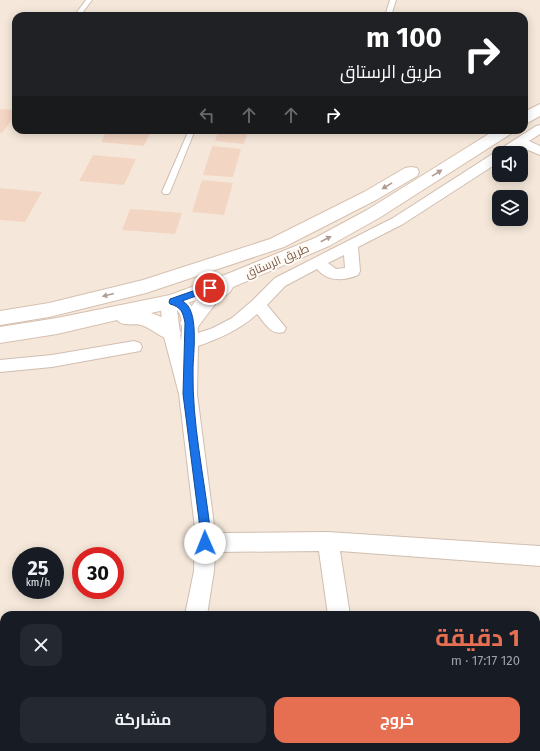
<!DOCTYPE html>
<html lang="ar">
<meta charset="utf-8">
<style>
:root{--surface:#171b24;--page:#242831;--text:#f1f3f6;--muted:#9ea1a6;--accent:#e76f51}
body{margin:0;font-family:"Fira Sans",Cairo,sans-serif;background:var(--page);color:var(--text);direction:rtl;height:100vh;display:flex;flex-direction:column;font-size:15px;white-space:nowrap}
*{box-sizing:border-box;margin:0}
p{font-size:13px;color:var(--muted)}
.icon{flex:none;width:22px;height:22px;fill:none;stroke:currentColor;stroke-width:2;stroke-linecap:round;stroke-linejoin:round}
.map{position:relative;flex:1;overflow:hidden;direction:ltr}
.details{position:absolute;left:0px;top:611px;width:540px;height:140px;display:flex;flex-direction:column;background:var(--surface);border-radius:12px 12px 0 0;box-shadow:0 2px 10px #0003;direction:rtl}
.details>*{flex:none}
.guide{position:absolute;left:12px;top:12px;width:516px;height:122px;border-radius:12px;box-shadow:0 2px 10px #0003;direction:rtl;background:#202124;color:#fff;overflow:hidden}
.tools{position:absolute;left:492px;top:146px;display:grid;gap:8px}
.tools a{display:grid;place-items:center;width:36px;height:36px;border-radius:8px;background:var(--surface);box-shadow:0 2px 10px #0003;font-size:20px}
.speed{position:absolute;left:12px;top:547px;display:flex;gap:8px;font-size:20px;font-weight:700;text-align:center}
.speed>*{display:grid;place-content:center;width:52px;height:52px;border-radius:50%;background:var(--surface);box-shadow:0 2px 10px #0003;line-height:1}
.speed small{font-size:10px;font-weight:400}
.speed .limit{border:6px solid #d22;background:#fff;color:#111}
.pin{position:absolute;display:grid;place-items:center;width:34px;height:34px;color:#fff;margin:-17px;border:2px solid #fff;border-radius:50%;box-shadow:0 1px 4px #0007}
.me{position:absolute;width:44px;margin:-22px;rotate:359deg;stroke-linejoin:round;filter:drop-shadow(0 0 3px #0008)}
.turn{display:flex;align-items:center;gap:14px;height:84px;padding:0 20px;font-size:18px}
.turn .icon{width:52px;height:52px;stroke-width:2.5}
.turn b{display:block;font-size:28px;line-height:34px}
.lanes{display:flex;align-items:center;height:38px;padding:0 20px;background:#0003;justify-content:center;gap:20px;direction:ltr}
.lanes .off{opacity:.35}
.round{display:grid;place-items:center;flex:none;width:42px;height:42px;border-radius:12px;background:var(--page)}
.summary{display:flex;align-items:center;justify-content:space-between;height:68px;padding:0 20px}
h1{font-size:24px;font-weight:700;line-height:30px;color:var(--accent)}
.button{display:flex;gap:8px;margin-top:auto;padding:8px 20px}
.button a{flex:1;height:46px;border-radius:12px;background:var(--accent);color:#fff;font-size:16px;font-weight:700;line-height:46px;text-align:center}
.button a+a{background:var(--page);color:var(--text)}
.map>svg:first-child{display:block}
.residential{fill:#f5e8da;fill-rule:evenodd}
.building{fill:#f3d5c3}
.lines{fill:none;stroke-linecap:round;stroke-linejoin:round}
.service-casing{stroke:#d1beb0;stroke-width:2}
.minor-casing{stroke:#d1beb0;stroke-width:2}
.secondary-casing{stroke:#d6c0b0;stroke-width:2}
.service{fill:#fff;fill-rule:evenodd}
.minor{fill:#fff;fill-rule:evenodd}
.secondary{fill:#fff;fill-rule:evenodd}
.oneway{fill:#af9d94}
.route{fill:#1a73e8;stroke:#114b97}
.labels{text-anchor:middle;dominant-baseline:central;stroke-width:4;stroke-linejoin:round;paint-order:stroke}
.street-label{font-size:12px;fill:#7a5c4d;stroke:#fffaf3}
</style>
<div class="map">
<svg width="540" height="751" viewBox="0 0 540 751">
<rect width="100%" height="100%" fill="#fdf6ec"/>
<path class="residential" d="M 0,0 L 540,0 L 540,751 L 0,751 ZM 16,16 L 524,16 L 524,130 L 16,130 ZM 499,153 L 521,153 L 521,175 L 499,175 ZM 499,197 L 521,197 L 521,219 L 499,219 ZM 21,556 L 55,556 L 55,590 L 21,590 ZM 81,556 L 115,556 L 115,590 L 81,590 ZM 4,615 L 536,615 L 536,747 L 4,747 Z"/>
<g class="building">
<path d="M 0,109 L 16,110 L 16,114 L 2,133 L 0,133 Z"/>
<path d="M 107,130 L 151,130 L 144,146 L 101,142 Z"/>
<path d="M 219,130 L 248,130 L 244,144 L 215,141 Z"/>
<path d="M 212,146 L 241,149 L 233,177 L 203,175 Z"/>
<path d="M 93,155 L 136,159 L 124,185 L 79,181 Z"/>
<path d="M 202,180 L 233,183 L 224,215 L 192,212 Z"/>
<path d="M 0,188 L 42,192 L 25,222 L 0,220 Z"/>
<path d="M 130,209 L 147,210 L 182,213 L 175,234 L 122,230 Z"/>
</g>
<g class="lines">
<defs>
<g id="service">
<path d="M 86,0 L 92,0 L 80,16 L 74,16 Z"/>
<path d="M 390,0 L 396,0 L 391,16 L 385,16 Z"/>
<path d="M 189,130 L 195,130 L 170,192 L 168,194 L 164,194 L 162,192 Z"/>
</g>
<g id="minor">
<path d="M 540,125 L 540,134 L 529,141 L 540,146 L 540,155 L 521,147 L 512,153 L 499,153 L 499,162 L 403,224 L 358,247 L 360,271 L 358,275 C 344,281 328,282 317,269 L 285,286 L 267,305 L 286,328 L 284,332 C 271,336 265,323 257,314 C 239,330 220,338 198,346 L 197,394 L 215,533 L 328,532 L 540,546 L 540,566 L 340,551 L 350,615 L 328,615 L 319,551 L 215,552 L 214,571 L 207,615 L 185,615 L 194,571 L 195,528 L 179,394 L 163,333 L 161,310 L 168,297 C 190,290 198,316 198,333 L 213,328 L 232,318 L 252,301 L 275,278 L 393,218 L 536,126 ZM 344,255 L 345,268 L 336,269 L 328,263 ZM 177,310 C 184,317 182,331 181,341 Z"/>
<path d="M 134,341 L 140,343 L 142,347 L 140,351 L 52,367 L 0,372 L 0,360 L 52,355 Z"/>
<path d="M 138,747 L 162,747 L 161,751 L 137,751 Z"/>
<path d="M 345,747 L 369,747 L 370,751 L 346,751 Z"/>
</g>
<g id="secondary">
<path d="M 540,104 L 540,116 L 529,122 L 524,124 L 524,112 Z"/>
<path d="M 495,130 L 514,130 L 512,133 L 379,218 L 329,246 L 233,287 L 230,292 L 216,303 L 197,328 L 190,331 L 183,328 L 180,323 L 196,300 L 173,308 L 151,313 C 162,317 175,322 181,333 L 178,338 C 163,343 155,329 141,325 C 133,323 123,327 117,320 L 57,334 L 0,343 L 0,327 L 57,318 L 170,295 L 227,274 L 315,238 L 367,210 Z"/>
<path d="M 411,167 L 417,168 L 419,172 L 417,176 L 376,200 L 284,247 L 146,293 L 49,317 L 0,325 L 0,311 L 49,303 L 143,280 L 270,239 L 364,192 L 405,168 Z"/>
</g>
</defs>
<use href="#service" class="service-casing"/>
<use href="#minor" class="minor-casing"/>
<use href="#secondary" class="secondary-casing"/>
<use href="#service" class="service"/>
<use href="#minor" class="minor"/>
<use href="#secondary" class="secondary"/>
</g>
<defs><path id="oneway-solid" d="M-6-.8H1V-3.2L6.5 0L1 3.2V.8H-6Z"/></defs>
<g class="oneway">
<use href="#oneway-solid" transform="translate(437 173) rotate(-32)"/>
<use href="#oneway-solid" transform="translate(387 186) rotate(149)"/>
<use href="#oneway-solid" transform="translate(326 239) rotate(-28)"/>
<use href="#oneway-solid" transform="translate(108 295) rotate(166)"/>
</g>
<path class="route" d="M 210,285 L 214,288 L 213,290 L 182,301 C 200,308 193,354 193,370 C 192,423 204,476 210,528 L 210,543 L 209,546 L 205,548 L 201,546 L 199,543 L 200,528 L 183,394 L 185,323 C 183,312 181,307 170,304 L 169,302 L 170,299 Z"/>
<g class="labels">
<g class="street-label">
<text transform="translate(277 261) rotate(-23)">طريق الرستاق</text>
</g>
</g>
</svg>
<div class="tools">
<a><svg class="icon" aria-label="sound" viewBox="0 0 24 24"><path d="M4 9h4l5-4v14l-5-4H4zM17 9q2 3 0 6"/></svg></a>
<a><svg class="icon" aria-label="layers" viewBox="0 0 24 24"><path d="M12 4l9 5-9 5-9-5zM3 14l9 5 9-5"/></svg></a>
</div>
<div class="speed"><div>25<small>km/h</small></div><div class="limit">30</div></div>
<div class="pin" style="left:210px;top:288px;background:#d93025"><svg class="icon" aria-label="arrive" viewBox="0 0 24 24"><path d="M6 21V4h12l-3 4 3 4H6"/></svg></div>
<svg class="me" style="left:205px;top:543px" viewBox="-20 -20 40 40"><circle r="19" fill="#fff"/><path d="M0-13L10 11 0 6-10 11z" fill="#1a73e8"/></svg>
<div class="guide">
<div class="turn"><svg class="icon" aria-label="right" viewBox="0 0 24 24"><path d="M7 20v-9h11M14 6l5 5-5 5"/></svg><div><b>100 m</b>طريق الرستاق</div></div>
<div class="lanes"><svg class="icon off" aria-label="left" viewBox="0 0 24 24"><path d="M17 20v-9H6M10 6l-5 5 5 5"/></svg><svg class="icon off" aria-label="ahead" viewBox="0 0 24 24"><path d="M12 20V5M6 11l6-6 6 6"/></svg><svg class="icon off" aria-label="ahead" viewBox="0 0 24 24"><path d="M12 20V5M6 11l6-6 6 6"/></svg><svg class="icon" aria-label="right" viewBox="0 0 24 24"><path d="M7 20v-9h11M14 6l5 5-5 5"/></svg></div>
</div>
<section class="details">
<div class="summary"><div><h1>1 دقيقة</h1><p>120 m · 17:17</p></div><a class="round"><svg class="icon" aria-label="close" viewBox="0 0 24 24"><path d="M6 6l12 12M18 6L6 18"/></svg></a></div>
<div class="button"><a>خروج</a><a>مشاركة</a></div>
</section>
</div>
